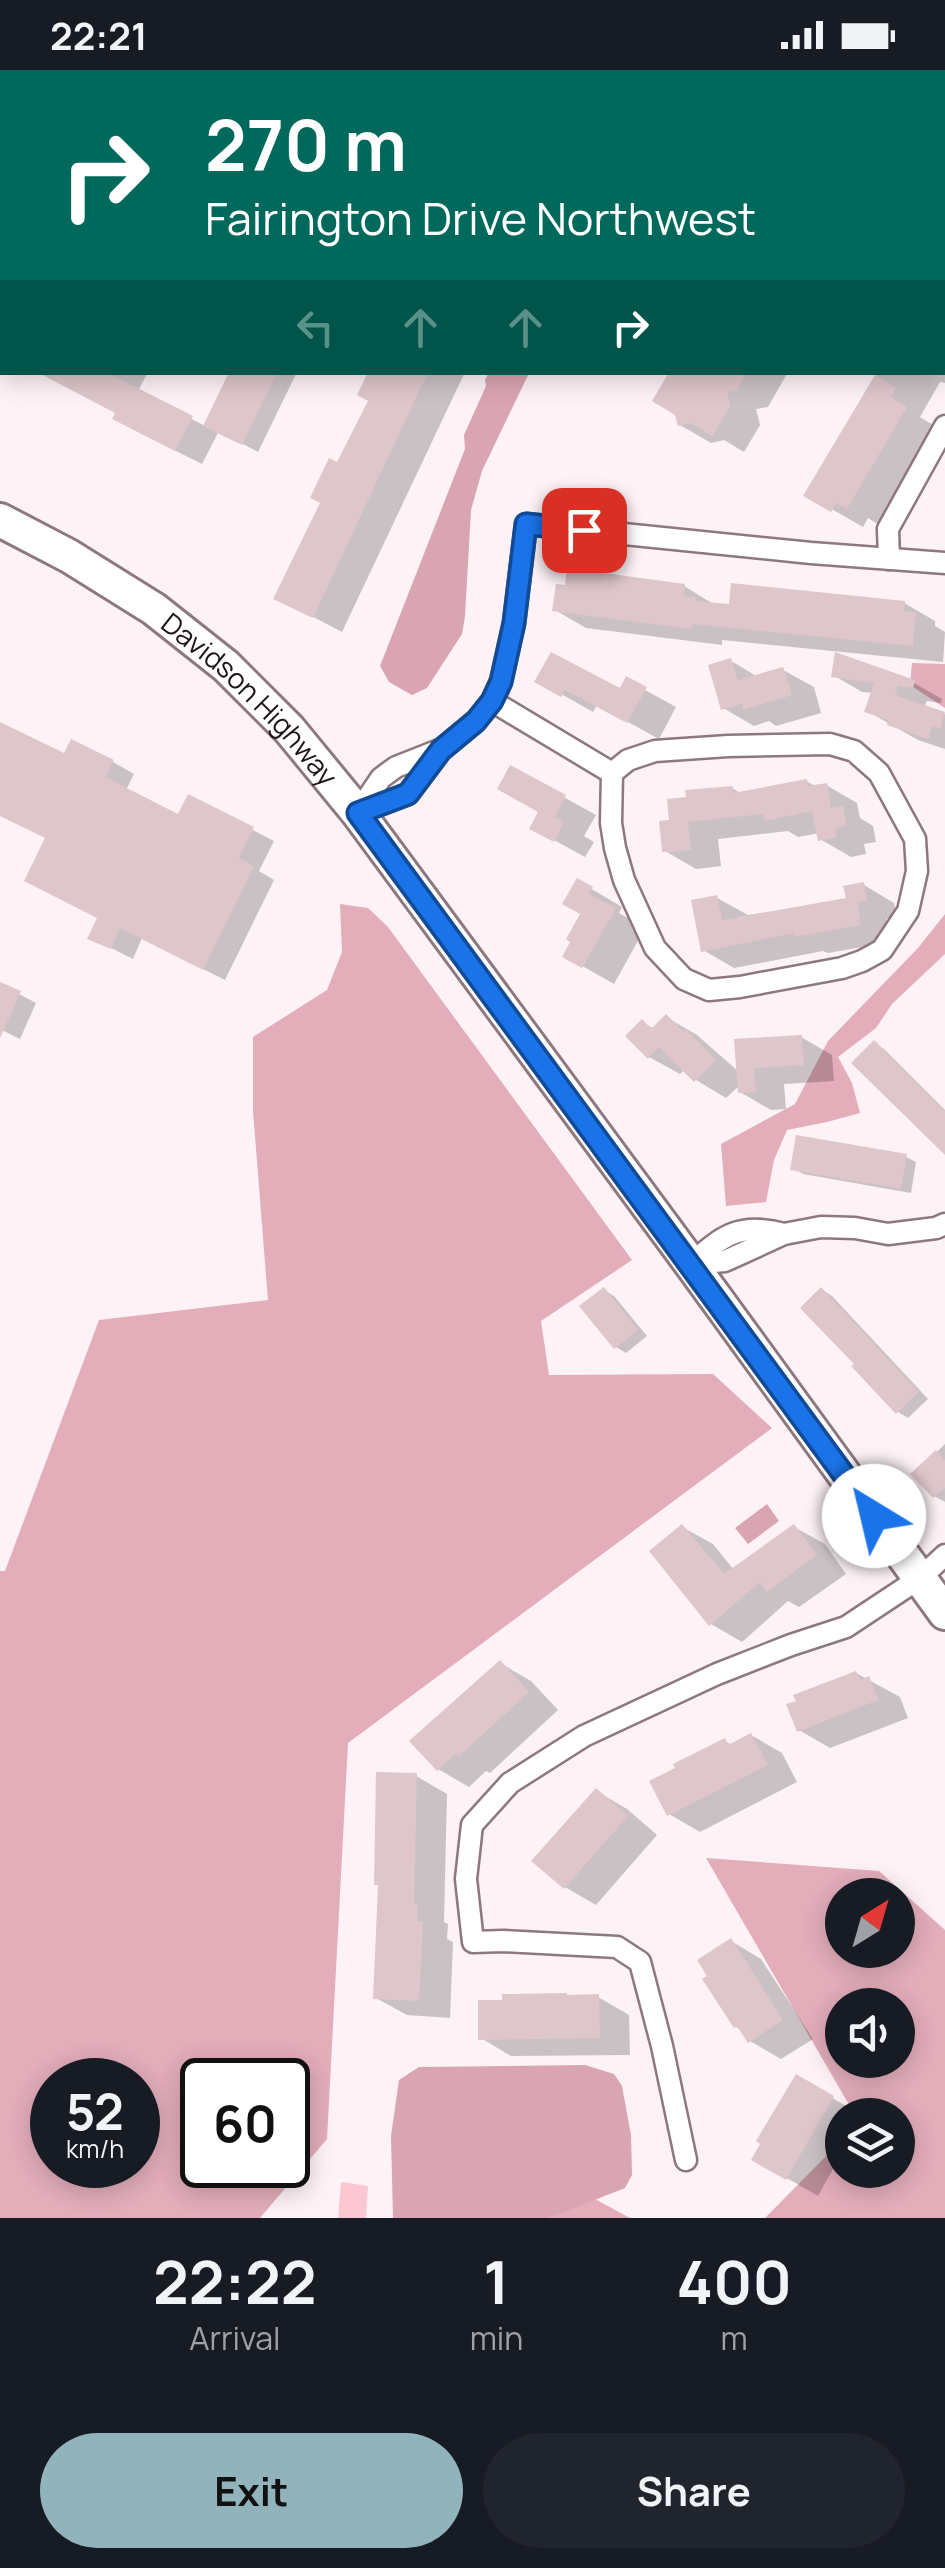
<!DOCTYPE html>
<style>
:root{--surface:#171b24;--page:#20242c;--text:#f1f3f6;--muted:#9ea1a6;--accent:#91b3bb}
body{margin:0;font-family:Manrope,sans-serif;background:var(--page);color:var(--text);height:100vh;display:flex;flex-direction:column;font-size:38px;white-space:nowrap}
*{box-sizing:border-box;margin:0}
p{font-size:32px;color:var(--muted)}
.icon{flex:none;width:55px;height:55px;fill:none;stroke:currentColor;stroke-width:2;stroke-linecap:round;stroke-linejoin:round}
.map{position:relative;height:2148px;overflow:hidden}
.details{display:flex;flex-direction:column;background:var(--surface);flex:1}
.details>*{flex:none}
.hud{position:absolute;left:0px;top:0px;width:945px;height:305px;box-shadow:0 5px 25px #0003;background:#00695c;color:#fff;overflow:hidden}
.needle{width:65px;rotate:37deg}
.fabs{position:absolute;left:825px;top:1808px;display:grid;gap:20px}
.fabs a{display:grid;place-items:center;width:90px;height:90px;border-radius:50%;background:var(--surface);box-shadow:0 5px 25px #0003;font-size:50px}
.speed{position:absolute;left:30px;top:1988px;display:flex;gap:20px;font-size:50px;font-weight:700;text-align:center}
.speed>*{display:grid;place-content:center;width:130px;height:130px;border-radius:50%;background:var(--surface);box-shadow:0 5px 25px #0003;line-height:1}
.speed small{font-size:25px;font-weight:400}
.speed .limit{border:5px solid #111;border-radius:15px;background:#fff;color:#111}
.pin{position:absolute;display:grid;place-items:center;width:85px;height:85px;color:#fff;margin:-42px;border-radius:20px;box-shadow:0 5px 15px #0006}
.me{position:absolute;width:110px;margin:-55px;rotate:324deg;stroke-linejoin:round;filter:drop-shadow(0 0 8px #0008)}
.turn{display:flex;align-items:center;gap:35px;height:210px;padding:0 40px;font-size:45px}
.turn .icon{width:130px;height:130px;stroke-width:2.5}
.turn b{display:block;font-size:70px;line-height:85px}
.lanes{display:flex;align-items:center;height:95px;padding:0 40px;background:#0003;justify-content:center;gap:50px;direction:ltr}
.lanes .off{opacity:.35}
.eta{display:flex;justify-content:space-evenly;align-items:center;height:170px;text-align:center}
.eta b{font-size:60px;font-weight:700;line-height:70px}
.primary-button{display:flex;gap:20px;margin-top:auto;padding:20px 40px}
.primary-button a{flex:1;height:115px;border-radius:60px;background:var(--accent);color:#111;font-size:40px;font-weight:700;line-height:115px;text-align:center}
.primary-button a+a{background:var(--page);color:var(--text)}
.status{display:flex;justify-content:space-between;align-items:center;height:70px;padding:0 50px;background:var(--surface);direction:ltr}
.status svg{height:28px;fill:currentColor}
.map>svg:first-child{display:block}
.green{fill:#fbc7d3}
.forest{fill:#e3adba;fill-rule:evenodd}
.water{fill:#daa5b2}
.shadow{fill:#0003}
.lines{fill:none;stroke-linecap:round;stroke-linejoin:round}
.stream{stroke:#daa5b2;stroke-width:6}
.building{fill:#dec6cb}
.minor-casing{stroke:#8e787d;stroke-width:25}
.primary-casing{stroke:#8e787d;stroke-width:38}
.minor{stroke:#fff;stroke-width:20}
.primary{stroke:#fff;stroke-width:32}
.route-casing{stroke:#114b97;stroke-width:25}
.route{stroke:#1a73e8;stroke-width:18}
.labels{text-anchor:middle;dominant-baseline:central;stroke-width:8;stroke-linejoin:round;paint-order:stroke}
.street-label{font-size:28px;fill:#1e1517;stroke:#fdf2f5}
</style>
<div class="status"><b>22:21</b><svg viewBox="0 0 49 12"><path d="M0 12V9h3v3zM5 12V6h3v6zM10 12V3h3v9zM15 12V0h3v12zM26 1h20v11H26zM47 4h2v5h-2z"/></svg></div>
<div class="map">
<svg width="945" height="2148" viewBox="0 0 945 2148">
<rect width="100%" height="100%" fill="#fdf2f5"/>
<path class="green" d="M 341,2112 L 368,2116 L 366,2148 L 338,2148 Z"/>
<g class="forest">
<path d="M 912,593 L 945,594 L 945,638 L 910,615 Z"/>
<path d="M 340,834 L 368,838 L 388,857 L 632,1190 L 541,1251 L 549,1305 L 713,1304 L 772,1358 L 348,1673 L 327,2069 L 260,2148 L 0,2148 L 0,1501 L 5,1501 L 99,1250 L 268,1230 L 253,1041 L 253,967 L 327,920 L 342,882 ZM 138,2010 L 138,2095 L 52,2095 L 52,2010 ZM 288,2010 L 288,2095 L 202,2095 L 202,2010 Z"/>
<path d="M 945,844 L 945,884 L 892,934 L 876,958 L 838,987 L 852,1013 L 860,1043 L 827,1052 L 787,1060 L 774,1090 L 766,1132 L 726,1136 L 721,1074 L 795,1034 L 828,971 L 918,878 Z"/>
<path d="M 706,1788 L 879,1801 L 945,1860 L 945,2148 L 765,2148 L 842,2070 L 842,2100 L 898,2100 L 898,2045 L 855,2045 ZM 898,1825 L 898,1880 L 842,1880 L 842,1825 ZM 898,1935 L 898,1990 L 842,1990 L 842,1935 Z"/>
<path d="M 595,2129 L 630,2148 L 549,2148 Z"/>
</g>
<g class="water">
<path d="M 489,302 L 529,303 L 482,401 L 471,440 L 465,546 L 462,564 L 427,618 L 412,625 L 389,612 L 380,596 L 465,379 L 464,365 L 486,316 L 485,310 Z"/>
<path d="M 767,1434 L 779,1451 L 748,1474 L 735,1458 Z"/>
<path d="M 585,1995 L 614,2004 L 622,2016 L 631,2065 L 632,2105 L 625,2118 L 549,2148 L 393,2148 L 391,2066 L 399,2010 L 419,1997 Z"/>
</g>
<g class="shadow">
<path d="M 362,0 L 436,0 L 437,2 L 356,2 Z"/>
<path d="M 0,50 L 2,51 L 2,95 L 0,95 Z"/>
<path d="M 945,187 L 945,313 L 940,312 L 920,347 L 936,357 L 879,455 L 868,448 L 863,457 L 807,425 L 878,302 L 942,302 L 942,191 Z"/>
<path d="M 0,196 L 2,198 L 2,279 L 0,284 Z"/>
<path d="M 68,302 L 148,302 L 138,321 L 205,356 L 232,302 L 297,302 L 258,382 L 219,361 L 202,394 L 140,363 Z"/>
<path d="M 371,302 L 465,302 L 342,562 L 277,528 L 371,330 Z"/>
<path d="M 676,302 L 788,302 L 768,337 L 756,339 L 760,355 L 744,382 L 724,370 L 711,373 L 680,355 Z"/>
<path d="M 684,516 L 715,535 L 904,533 L 935,551 L 935,556 L 945,562 L 943,592 L 722,570 L 722,575 L 586,558 L 555,540 Z"/>
<path d="M 731,591 L 758,607 L 783,600 L 814,617 L 821,643 L 776,656 L 769,651 L 754,656 L 723,638 Z"/>
<path d="M 833,605 L 914,613 L 942,629 L 941,633 L 927,631 L 924,637 L 945,644 L 945,679 L 918,670 L 867,641 L 873,623 L 862,622 Z"/>
<path d="M 627,610 L 676,637 L 659,669 L 597,635 L 593,642 L 538,611 L 621,622 Z"/>
<path d="M 0,655 L 65,687 L 113,692 L 134,704 L 126,720 L 179,747 L 189,727 L 274,771 L 259,801 L 274,810 L 225,910 L 142,868 L 133,889 L 91,868 L 99,848 L 47,768 L 0,745 Z"/>
<path d="M 511,698 L 596,745 L 584,766 L 594,772 L 585,787 L 532,758 L 541,741 Z"/>
<path d="M 806,711 L 817,717 L 826,715 L 857,733 L 860,748 L 873,756 L 876,772 L 864,774 L 866,784 L 851,787 L 820,769 L 819,763 L 798,767 L 788,761 L 718,769 L 721,796 L 696,799 L 665,781 L 672,752 L 732,718 L 742,724 Z"/>
<path d="M 578,811 L 622,837 L 619,843 L 645,858 L 614,914 L 565,886 L 583,843 Z"/>
<path d="M 864,815 L 894,833 L 897,847 L 886,849 L 891,872 L 828,883 L 823,881 L 734,898 L 703,880 L 717,828 L 748,845 L 849,830 Z"/>
<path d="M 0,914 L 36,933 L 20,969 L 0,959 Z"/>
<path d="M 666,947 L 697,965 L 739,1002 L 801,967 L 832,985 L 834,1011 L 784,1014 L 786,1039 L 771,1040 L 740,1022 L 740,1015 L 726,1028 L 696,1010 L 685,999 L 680,1004 L 649,987 L 642,952 L 654,959 Z"/>
<path d="M 874,973 L 884,979 L 945,1040 L 945,1082 Z"/>
<path d="M 906,1087 L 916,1092 L 911,1123 L 803,1104 L 793,1098 Z"/>
<path d="M 604,1220 L 614,1226 L 647,1266 L 626,1283 L 616,1277 Z"/>
<path d="M 822,1220 L 832,1226 L 928,1329 L 908,1348 L 898,1342 L 857,1294 Z"/>
<path d="M 945,1374 L 945,1432 L 934,1426 L 914,1404 Z"/>
<path d="M 682,1457 L 713,1474 L 734,1500 L 794,1457 L 825,1474 L 846,1504 L 799,1537 L 788,1531 L 742,1572 L 711,1554 Z"/>
<path d="M 500,1593 L 531,1611 L 558,1640 L 490,1703 L 486,1701 L 469,1717 L 438,1699 Z"/>
<path d="M 856,1603 L 900,1627 L 908,1648 L 830,1678 L 799,1660 Z"/>
<path d="M 751,1665 L 782,1683 L 797,1712 L 700,1762 L 669,1744 L 724,1671 L 732,1675 Z"/>
<path d="M 416,1706 L 447,1724 L 444,1852 L 448,1854 L 447,1869 L 453,1872 L 450,1948 L 407,1945 L 376,1928 L 381,1816 Z"/>
<path d="M 596,1721 L 627,1739 L 657,1765 L 596,1835 L 565,1817 Z"/>
<path d="M 731,1871 L 761,1889 L 813,1969 L 781,1989 L 750,1971 L 743,1961 L 735,1956 Z"/>
<path d="M 598,1927 L 629,1945 L 630,1985 L 511,1986 L 481,1968 Z"/>
<path d="M 797,2008 L 862,2045 L 842,2045 L 842,2083 L 818,2126 L 754,2089 Z"/>
</g>
<g class="lines">
<g class="stream">
<path d="M 36,2 L 44,0"/>
<path d="M 0,11 L 2,10"/>
</g>
</g>
<g class="building">
<path d="M 37,302 L 106,302 L 193,346 L 175,381 L 112,349 L 115,343 Z"/>
<path d="M 229,302 L 277,302 L 242,375 L 203,356 Z"/>
<path d="M 368,302 L 428,302 L 313,548 L 273,529 L 320,433 L 310,428 L 329,388 L 337,392 L 368,331 L 357,325 Z"/>
<path d="M 669,302 L 747,302 L 737,320 L 727,322 L 730,337 L 712,366 L 691,353 L 678,356 L 675,345 L 652,331 Z"/>
<path d="M 875,305 L 896,318 L 891,327 L 907,337 L 847,439 L 836,433 L 831,442 L 803,426 Z"/>
<path d="M 567,498 L 685,514 L 684,526 L 695,527 L 695,531 L 729,534 L 731,513 L 905,531 L 904,541 L 916,542 L 913,576 L 692,554 L 691,559 L 552,541 L 556,514 L 565,515 Z"/>
<path d="M 551,582 L 620,618 L 626,606 L 647,617 L 627,653 L 565,620 L 561,627 L 534,612 Z"/>
<path d="M 835,582 L 915,610 L 913,618 L 898,616 L 895,625 L 945,642 L 940,659 L 932,656 L 928,669 L 887,655 L 888,650 L 864,642 L 874,613 L 831,607 Z"/>
<path d="M 731,588 L 738,610 L 783,597 L 792,625 L 743,640 L 742,634 L 721,640 L 708,595 Z"/>
<path d="M 0,652 L 64,683 L 71,669 L 114,690 L 105,707 L 178,744 L 188,724 L 254,757 L 239,788 L 254,796 L 203,900 L 120,858 L 111,879 L 87,869 L 97,848 L 24,811 L 45,768 L 0,746 Z"/>
<path d="M 510,695 L 566,725 L 555,747 L 564,752 L 554,772 L 529,759 L 538,742 L 497,719 Z"/>
<path d="M 807,709 L 808,716 L 827,713 L 831,738 L 843,736 L 847,755 L 835,758 L 837,767 L 818,771 L 812,741 L 765,751 L 763,744 L 688,752 L 691,780 L 662,782 L 659,751 L 669,750 L 667,729 L 686,727 L 685,720 L 733,716 L 733,723 Z"/>
<path d="M 577,808 L 593,817 L 589,824 L 616,838 L 582,898 L 562,887 L 570,872 L 566,869 L 580,844 L 562,834 Z"/>
<path d="M 864,812 L 867,831 L 857,832 L 861,855 L 795,867 L 794,863 L 701,882 L 691,830 L 717,825 L 722,850 L 846,828 L 843,816 Z"/>
<path d="M 0,912 L 21,921 L 0,968 Z"/>
<path d="M 666,944 L 684,962 L 686,959 L 716,990 L 694,1012 L 659,977 L 648,989 L 625,966 L 642,949 L 651,959 Z"/>
<path d="M 802,965 L 804,995 L 754,998 L 756,1022 L 738,1023 L 734,969 Z"/>
<path d="M 874,970 L 945,1041 L 945,1085 L 851,993 Z"/>
<path d="M 796,1065 L 907,1084 L 901,1119 L 790,1100 Z"/>
<path d="M 604,1217 L 638,1260 L 614,1279 L 579,1236 Z"/>
<path d="M 821,1217 L 919,1322 L 896,1344 L 851,1296 L 854,1294 L 800,1238 Z"/>
<path d="M 936,1380 L 945,1391 L 945,1418 L 933,1428 L 910,1404 Z"/>
<path d="M 682,1454 L 724,1504 L 794,1454 L 817,1485 L 767,1522 L 760,1512 L 709,1556 L 649,1481 Z"/>
<path d="M 500,1590 L 529,1622 L 458,1687 L 455,1684 L 437,1701 L 409,1671 Z"/>
<path d="M 856,1601 L 860,1610 L 869,1606 L 878,1630 L 797,1662 L 786,1634 L 796,1631 L 793,1625 Z"/>
<path d="M 751,1663 L 768,1695 L 667,1746 L 649,1711 L 675,1698 L 673,1694 L 725,1668 L 728,1675 Z"/>
<path d="M 376,1702 L 417,1703 L 414,1833 L 418,1833 L 417,1851 L 423,1852 L 419,1931 L 373,1929 L 378,1815 L 374,1815 Z"/>
<path d="M 596,1718 L 628,1746 L 564,1819 L 531,1791 Z"/>
<path d="M 731,1868 L 783,1950 L 748,1973 L 737,1956 L 734,1958 L 702,1909 L 707,1906 L 697,1890 Z"/>
<path d="M 567,1923 L 567,1925 L 599,1924 L 600,1968 L 478,1970 L 478,1930 L 502,1930 L 502,1924 Z"/>
<path d="M 796,2004 L 834,2026 L 786,2110 L 751,2090 L 760,2074 L 756,2071 Z"/>
</g>
<g class="lines">
<defs>
<g id="minor">
<path d="M 889,489 L 888,459 L 945,356"/>
<path d="M 492,631 L 612,703"/>
<path d="M 830,674 L 854,681 L 879,703 L 915,769 L 917,801 L 908,841 L 882,880 L 862,891 L 842,898 L 740,917 L 709,920 L 684,909 L 655,878 L 624,810 L 615,778 L 611,753 L 612,703 L 628,690 L 655,681 L 728,676 Z"/>
<path d="M 358,742 L 381,708 L 396,697 L 439,680"/>
<path d="M 358,743 L 408,724 L 441,680 L 476,651 L 492,631 L 501,611 L 514,553 L 526,454 L 811,483 L 945,493"/>
<path d="M 691,1194 L 725,1191 L 784,1164 L 821,1157 L 855,1158 L 888,1164 L 936,1158 L 945,1154"/>
<path d="M 691,1194 C 723,1165 740,1152 784,1164"/>
<path d="M 686,2090 L 662,1976 L 640,1892 L 617,1877 L 503,1871 L 473,1872 L 466,1809 L 472,1755 L 510,1713 L 584,1666 L 717,1604 L 791,1575 L 846,1557 L 920,1508 L 945,1485"/>
</g>
<g id="primary">
<path id="s1" d="M 0,450 L 69,486 L 154,539 L 226,596 L 289,659 L 358,743 L 691,1194 L 945,1543"/>
</g>
</defs>
<use href="#minor" class="minor-casing"/>
<use href="#primary" class="primary-casing"/>
<use href="#minor" class="minor"/>
<use href="#primary" class="primary"/>
</g>
<g class="lines">
<defs>
<path id="route" d="M 584,460 L 526,454 L 514,553 L 501,612 L 492,631 L 476,651 L 441,680 L 408,724 L 358,743 L 874,1446"/>
</defs>
<use href="#route" class="route-casing"/>
<use href="#route" class="route"/>
</g>
<g class="labels">
<g class="street-label">
<text stroke="none"><textPath href="#s1" startOffset="310">Davidson Highway</textPath></text>
</g>
</g>
</svg>
<div class="fabs">
<a><svg class="needle" viewBox="-14 -14 28 28"><path d="M0-13l5 13h-10z" fill="#e53935"/><path d="M0 13l5-13h-10z" fill="#9ea1a6"/></svg></a>
<a><svg class="icon" aria-label="sound" viewBox="0 0 24 24"><path d="M4 9h4l5-4v14l-5-4H4zM17 9q2 3 0 6"/></svg></a>
<a><svg class="icon" aria-label="layers" viewBox="0 0 24 24"><path d="M12 4l9 5-9 5-9-5zM3 14l9 5 9-5"/></svg></a>
</div>
<div class="speed"><div>52<small>km/h</small></div><div class="limit">60</div></div>
<div class="pin" style="left:584px;top:460px;background:#d93025"><svg class="icon" aria-label="arrive" viewBox="0 0 24 24"><path d="M6 21V4h12l-3 4 3 4H6"/></svg></div>
<svg class="me" style="left:874px;top:1446px" viewBox="-20 -20 40 40"><circle r="19" fill="#fff"/><path d="M0-13L10 11 0 6-10 11z" fill="#1a73e8"/></svg>
<div class="hud">
<div class="turn"><svg class="icon" aria-label="right" viewBox="0 0 24 24"><path d="M7 20v-9h11M14 6l5 5-5 5"/></svg><div><b>270 m</b>Fairington Drive Northwest</div></div>
<div class="lanes"><svg class="icon off" aria-label="left" viewBox="0 0 24 24"><path d="M17 20v-9H6M10 6l-5 5 5 5"/></svg><svg class="icon off" aria-label="ahead" viewBox="0 0 24 24"><path d="M12 20V5M6 11l6-6 6 6"/></svg><svg class="icon off" aria-label="ahead" viewBox="0 0 24 24"><path d="M12 20V5M6 11l6-6 6 6"/></svg><svg class="icon" aria-label="right" viewBox="0 0 24 24"><path d="M7 20v-9h11M14 6l5 5-5 5"/></svg></div>
</div>
</div>
<section class="details">
<div class="eta">
<div><b>22:22</b><p>Arrival</p></div>
<div><b>1</b><p>min</p></div>
<div><b>400</b><p>m</p></div>
</div>
<div class="primary-button"><a>Exit</a><a>Share</a></div>
</section>
